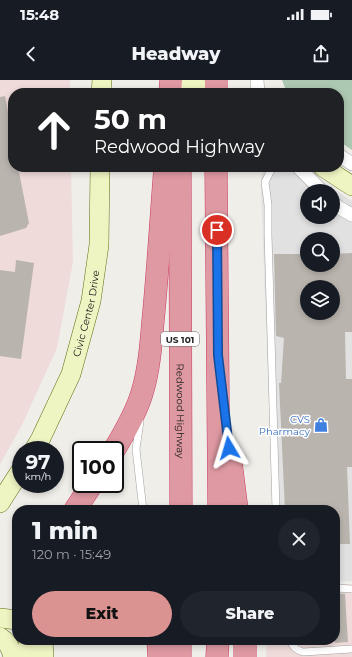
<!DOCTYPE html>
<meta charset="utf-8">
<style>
:root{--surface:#171b24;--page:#20242c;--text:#f1f3f6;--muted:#9ea1a6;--accent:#da9390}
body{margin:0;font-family:Montserrat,sans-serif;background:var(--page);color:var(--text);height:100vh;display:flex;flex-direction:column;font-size:15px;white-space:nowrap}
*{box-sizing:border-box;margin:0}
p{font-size:13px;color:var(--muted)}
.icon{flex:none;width:22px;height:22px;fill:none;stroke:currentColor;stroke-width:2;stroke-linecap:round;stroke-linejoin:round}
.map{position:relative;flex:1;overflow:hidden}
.side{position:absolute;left:12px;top:425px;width:328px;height:140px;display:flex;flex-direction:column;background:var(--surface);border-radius:16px;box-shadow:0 2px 6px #0003}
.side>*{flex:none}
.guide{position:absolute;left:8px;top:8px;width:336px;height:84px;border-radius:16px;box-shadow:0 2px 6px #0003;background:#202124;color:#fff;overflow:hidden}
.fabs{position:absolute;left:300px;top:104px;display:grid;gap:8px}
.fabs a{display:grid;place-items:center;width:40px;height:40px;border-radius:50%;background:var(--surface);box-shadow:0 2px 6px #0003;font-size:20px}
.speed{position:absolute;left:12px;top:361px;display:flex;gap:8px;font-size:20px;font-weight:700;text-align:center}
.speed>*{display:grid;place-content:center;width:52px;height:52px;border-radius:50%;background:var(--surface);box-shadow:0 2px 6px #0003;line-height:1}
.speed small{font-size:10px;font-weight:400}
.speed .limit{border:2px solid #111;border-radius:6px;background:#fff;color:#111}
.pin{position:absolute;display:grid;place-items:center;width:34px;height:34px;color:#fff;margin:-17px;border:2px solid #fff;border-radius:50%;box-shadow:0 1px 4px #0007}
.me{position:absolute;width:44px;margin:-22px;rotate:353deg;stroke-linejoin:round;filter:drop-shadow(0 0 3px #0008)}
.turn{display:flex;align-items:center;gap:14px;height:84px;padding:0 20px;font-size:18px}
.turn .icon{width:52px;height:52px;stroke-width:2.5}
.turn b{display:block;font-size:28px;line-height:34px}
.round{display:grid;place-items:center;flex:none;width:42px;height:42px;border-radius:21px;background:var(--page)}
.headline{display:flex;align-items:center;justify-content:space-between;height:68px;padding:0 20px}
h1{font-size:24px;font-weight:800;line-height:30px}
.primary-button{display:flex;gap:8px;margin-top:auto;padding:8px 20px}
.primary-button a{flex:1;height:46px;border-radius:24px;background:var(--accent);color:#111;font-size:16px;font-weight:800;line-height:46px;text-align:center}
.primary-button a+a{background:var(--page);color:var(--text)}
.status{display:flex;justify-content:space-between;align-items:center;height:28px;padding:0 20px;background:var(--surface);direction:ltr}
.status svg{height:11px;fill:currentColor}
header{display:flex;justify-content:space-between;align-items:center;height:52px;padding:0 20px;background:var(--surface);font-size:18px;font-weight:800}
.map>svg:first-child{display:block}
.commercial{fill:#efdcda}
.cemetery{fill:#acc7b2}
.parking{fill:#e1e1e1;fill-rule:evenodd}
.building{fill:#bab4ae;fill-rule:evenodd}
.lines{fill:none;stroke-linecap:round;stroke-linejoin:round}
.lane-casing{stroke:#a2a2a2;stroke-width:8}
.street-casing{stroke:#a2a2a2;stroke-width:14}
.secondary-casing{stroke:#617010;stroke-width:20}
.highway-casing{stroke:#ca3a64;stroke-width:23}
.lane{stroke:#fff;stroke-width:7}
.street{stroke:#fff;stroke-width:13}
.secondary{stroke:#eff4c3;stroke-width:19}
.highway{stroke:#df99a2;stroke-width:22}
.route-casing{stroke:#114b97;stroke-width:10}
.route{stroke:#1a73e8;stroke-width:7}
.labels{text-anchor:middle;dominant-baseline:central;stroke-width:3;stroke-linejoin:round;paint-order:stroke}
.shield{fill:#fff;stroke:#646464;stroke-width:1}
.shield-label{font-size:9px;font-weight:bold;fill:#212121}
.street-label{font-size:10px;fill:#212121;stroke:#fff}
.shop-label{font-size:10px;fill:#366cbe;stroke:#fff;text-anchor:end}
</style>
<div class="status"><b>15:48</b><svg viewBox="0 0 49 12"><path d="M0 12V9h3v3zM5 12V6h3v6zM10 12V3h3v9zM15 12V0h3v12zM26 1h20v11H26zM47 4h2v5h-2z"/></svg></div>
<header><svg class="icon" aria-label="back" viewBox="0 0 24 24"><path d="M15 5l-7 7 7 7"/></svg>Headway<svg class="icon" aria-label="share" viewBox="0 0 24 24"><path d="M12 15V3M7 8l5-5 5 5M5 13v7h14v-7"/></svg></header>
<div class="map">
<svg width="352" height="577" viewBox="0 0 352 577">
<rect width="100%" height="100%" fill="#f0eee9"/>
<g class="commercial">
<path d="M 0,0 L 70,0 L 70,13 L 13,13 L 13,87 L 71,87 L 73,182 L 57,268 L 21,347 L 0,384 Z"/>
<path d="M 335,504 L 352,504 L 352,577 L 266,577 L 267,560 L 335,560 Z"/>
</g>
<path class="cemetery" d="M 282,0 L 352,0 L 352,70 L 339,61 L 339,13 L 287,13 Z"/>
<path class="parking" d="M 262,87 L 299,87 L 352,121 L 352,501 L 335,502 L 335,430 L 273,430 L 261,108 ZM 307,111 L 333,111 L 333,137 L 307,137 ZM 307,159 L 333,159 L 333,185 L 307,185 ZM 307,207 L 333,207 L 333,233 L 307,233 Z"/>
<g class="building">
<path d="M 5,16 L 13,59 L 13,87 L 18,87 L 29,143 L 26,148 L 0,156 L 0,17 Z"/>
<path d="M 352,173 L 352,252 L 345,252 L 346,299 L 352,299 L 352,387 L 347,387 L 350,464 L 335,464 L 335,430 L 285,430 L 279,303 L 281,303 L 284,258 L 276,256 L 274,174 L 307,174 L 307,185 L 333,185 L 333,174 ZM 307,207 L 333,207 L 333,233 L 307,233 Z"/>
<path d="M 16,180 L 34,183 L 21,279 L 0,276 L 0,190 L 15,192 Z"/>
<path d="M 335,513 L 345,514 L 348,562 L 335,563 Z"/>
</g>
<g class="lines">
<defs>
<g id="lane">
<path d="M 275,87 L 271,90 L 265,102 L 268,125 L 268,154 L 276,430"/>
<path d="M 140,341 L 136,369 L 143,430"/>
<path d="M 335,508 L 352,509"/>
<path d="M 291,560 C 292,567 296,570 303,572 L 352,569"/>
</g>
<g id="street">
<path d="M 257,0 L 258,13"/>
<path d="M 339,75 L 352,84"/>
<path d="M 298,87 L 322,111"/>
<path d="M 333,122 L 338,127 L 352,135"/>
</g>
<g id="secondary">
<path d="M 183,0 L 209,13"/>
<path d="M 101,13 L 102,0"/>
<path d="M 323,87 L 352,106"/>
<path id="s1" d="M 34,370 L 40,360 L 71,294 L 91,221 L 99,165 L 100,87"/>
<path d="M 0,423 L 21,390"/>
<path d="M 0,538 L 17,540"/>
<path d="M 0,557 C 8,562 11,568 13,577"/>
<path d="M 28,560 L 28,577"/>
<path d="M 43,560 L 44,577"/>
</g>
<g id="highway">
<path d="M 216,0 L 216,13"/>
<path d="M 170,13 L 171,0"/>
<path id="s2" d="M 180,87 L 181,430"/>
<path d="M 216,87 L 219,430"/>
<path d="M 114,370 C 125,352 136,333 142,313 C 149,290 151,265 153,241 C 158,190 161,138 165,87"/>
<path d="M 230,375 L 237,430"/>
<path d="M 75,430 L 92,404"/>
<path d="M 158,560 L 159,577"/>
<path d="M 180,577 L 180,560"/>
<path d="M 217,577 L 218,560"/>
<path d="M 245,577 L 245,560"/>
</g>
</defs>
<use href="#lane" class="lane-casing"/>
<use href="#street" class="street-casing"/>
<use href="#secondary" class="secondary-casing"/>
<use href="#highway" class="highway-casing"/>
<use href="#lane" class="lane"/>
<use href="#street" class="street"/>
<use href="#secondary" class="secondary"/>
<use href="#highway" class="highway"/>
</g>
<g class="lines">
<defs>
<path id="route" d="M 217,150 L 218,275 L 229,368"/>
</defs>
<use href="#route" class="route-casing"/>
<use href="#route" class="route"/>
</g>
<defs>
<symbol id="shop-bare" viewBox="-9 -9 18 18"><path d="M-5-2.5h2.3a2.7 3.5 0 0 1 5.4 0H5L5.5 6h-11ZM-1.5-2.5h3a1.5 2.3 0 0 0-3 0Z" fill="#3f7fe0" stroke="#fff" stroke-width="2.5" paint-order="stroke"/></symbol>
</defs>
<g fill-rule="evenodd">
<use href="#shop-bare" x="311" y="335" width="20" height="20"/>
</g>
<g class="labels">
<rect class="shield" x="161" y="252" width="38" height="14" rx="3"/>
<g class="shield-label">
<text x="180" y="259">US 101</text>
</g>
<g class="street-label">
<text stroke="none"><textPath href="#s1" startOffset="147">Civic Center Drive</textPath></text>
<text stroke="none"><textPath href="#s2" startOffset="244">Redwood Highway</textPath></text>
</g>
<g class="shop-label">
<text x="310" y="339">CVS<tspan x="310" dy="12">Pharmacy</tspan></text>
</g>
</g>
</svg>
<div class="fabs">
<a><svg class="icon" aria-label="sound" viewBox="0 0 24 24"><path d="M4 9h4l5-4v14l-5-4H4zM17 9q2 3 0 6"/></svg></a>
<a><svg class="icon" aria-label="search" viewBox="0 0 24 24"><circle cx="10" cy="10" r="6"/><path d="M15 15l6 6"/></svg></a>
<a><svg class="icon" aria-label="layers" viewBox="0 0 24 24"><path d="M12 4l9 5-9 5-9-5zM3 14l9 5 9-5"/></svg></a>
</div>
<div class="speed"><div>97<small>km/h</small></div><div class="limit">100</div></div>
<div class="pin" style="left:217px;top:150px;background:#d93025"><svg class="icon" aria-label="arrive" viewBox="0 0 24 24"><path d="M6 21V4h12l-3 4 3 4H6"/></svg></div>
<svg class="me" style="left:229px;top:368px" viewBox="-20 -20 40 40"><path d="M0-17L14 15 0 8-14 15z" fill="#1a73e8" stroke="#fff" stroke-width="4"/></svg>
<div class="guide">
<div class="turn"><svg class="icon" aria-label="ahead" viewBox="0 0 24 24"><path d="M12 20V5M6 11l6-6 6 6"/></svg><div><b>50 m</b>Redwood Highway</div></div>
</div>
<section class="side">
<div class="headline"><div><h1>1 min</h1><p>120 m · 15:49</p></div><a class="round"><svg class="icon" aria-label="close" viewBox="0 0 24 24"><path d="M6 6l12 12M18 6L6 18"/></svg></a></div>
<div class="primary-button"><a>Exit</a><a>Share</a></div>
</section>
</div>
